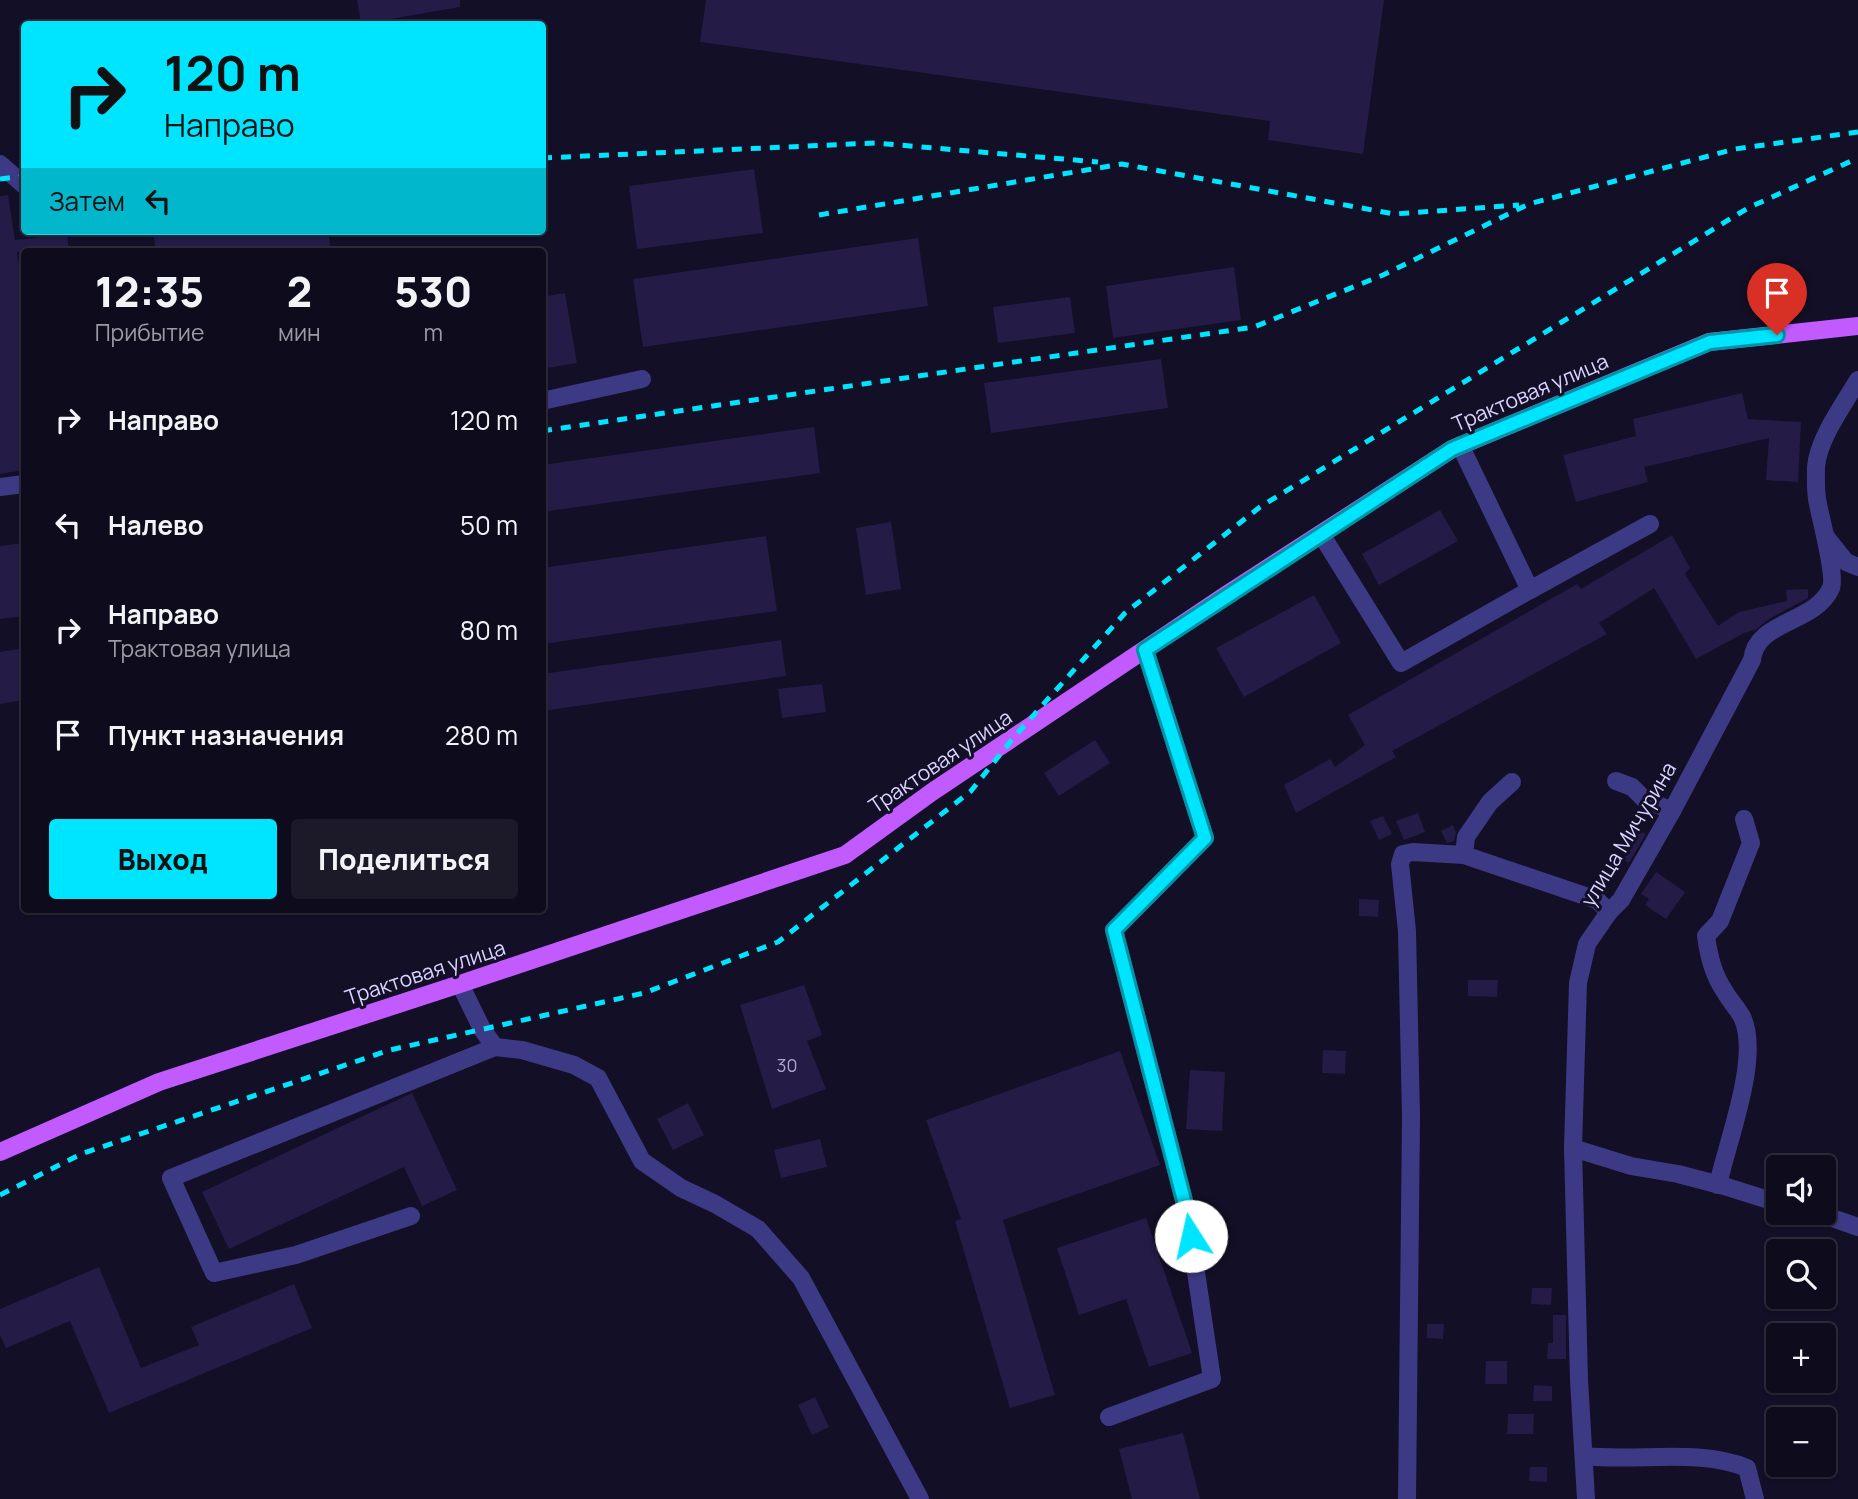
<!DOCTYPE html>
<html lang="ru">
<meta charset="utf-8">
<style>
:root{--surface:#0e0b1c;--page:#1c1929;--text:#f1f3f6;--muted:#9b9ba3;--line:#2e2b3b;--accent:#00e5ff}
body{margin:0;font-family:Manrope,sans-serif;background:var(--page);color:var(--text);height:100vh;display:flex;flex-direction:column;font-size:26px;white-space:nowrap}
*{box-sizing:border-box;margin:0}
p{font-size:23px;color:var(--muted)}
.icon{flex:none;width:38px;height:38px;fill:none;stroke:currentColor;stroke-width:2;stroke-linecap:round;stroke-linejoin:round}
.map{position:relative;flex:1;overflow:hidden}
.side{position:absolute;left:21px;top:248px;width:525px;height:665px;display:flex;flex-direction:column;background:var(--surface);border-radius:7px;box-shadow:0 2px 5px #0004,0 0 0 2px var(--line)}
.side>*{flex:none}
.guide{position:absolute;left:21px;top:21px;width:525px;height:214px;border-radius:7px;box-shadow:0 2px 5px #0004,0 0 0 2px var(--line);background:#00e5ff;color:#111;overflow:hidden}
.fabs{position:absolute;left:1766px;top:1155px;display:grid;gap:14px}
.fabs a{display:grid;place-items:center;width:70px;height:70px;border-radius:7px;background:var(--surface);box-shadow:0 2px 5px #0004,0 0 0 2px var(--line);font-size:35px}
.pin{position:absolute;display:grid;place-items:center;width:60px;height:60px;color:#fff;margin:-72px -30px;border-radius:50% 50% 50% 0;rotate:-45deg;box-shadow:0 0 7px #0007}
.pin .icon{rotate:45deg}
.me{position:absolute;width:77px;margin:-38px;rotate:350deg;stroke-linejoin:round;filter:drop-shadow(0 0 5px #0008)}
.turn{display:flex;align-items:center;gap:24px;height:147px;padding:0 28px;font-size:32px}
.turn .icon{width:91px;height:91px;stroke-width:2.5}
.turn b{display:block;font-size:49px;line-height:60px}
.then{display:flex;align-items:center;height:66px;padding:0 28px;background:#0003;gap:14px;font-size:26px}
.eta{display:flex;justify-content:space-evenly;align-items:center;height:119px;text-align:center}
.eta b{font-size:42px;font-weight:800;line-height:49px}
.primary-button{display:flex;gap:14px;margin-top:auto;padding:14px 28px}
.primary-button a{flex:1;height:80px;border-radius:7px;background:var(--accent);color:#111;font-size:28px;font-weight:800;line-height:80px;text-align:center}
.primary-button a+a{background:var(--page);color:var(--text)}
ul{padding:0;list-style:none}
li{display:flex;align-items:center;gap:21px;height:105px;padding:0 28px}
li div{flex:1}
li b{display:block;font-size:26px}
li em{font-style:normal}
.map>svg:first-child{display:block}
.building{fill:#241b47}
.lines{fill:none;stroke-linecap:round;stroke-linejoin:round}
.minor{stroke:#3d3a85;stroke-width:18}
.major{stroke:#c25bff;stroke-width:18}
.rail{stroke:#00e5ff;stroke-width:5;stroke-dasharray:10 9;stroke-linecap:butt}
.route-casing{stroke:#0095a6;stroke-width:18}
.route{stroke:#00e5ff;stroke-width:12}
.labels{text-anchor:middle;dominant-baseline:central;stroke-width:6;stroke-linejoin:round;paint-order:stroke}
.number-label{font-size:18px;fill:#aca6d1}
.street-label{font-size:21px;fill:#d9d4ff;stroke:#130f26}
</style>
<div class="map">
<svg width="1858" height="1499" viewBox="0 0 1858 1499">
<rect width="100%" height="100%" fill="#130f26"/>
<g class="building">
<path d="M 357,0 L 460,0 L 460,7 L 361,24 Z"/>
<path d="M 706,0 L 1384,0 L 1363,154 L 1268,140 L 1270,121 L 700,42 Z"/>
<path d="M 754,169 L 763,233 L 637,249 L 629,186 Z"/>
<path d="M 8,195 L 15,240 L 67,234 L 69,252 L 17,252 L 24,304 L 24,470 L 0,474 L 0,196 Z"/>
<path d="M 153,231 L 328,231 L 331,252 L 156,252 Z"/>
<path d="M 918,238 L 928,306 L 643,347 L 633,279 Z"/>
<path d="M 1234,267 L 1241,320 L 1113,338 L 1106,286 Z"/>
<path d="M 565,293 L 577,363 L 542,369 L 542,297 Z"/>
<path d="M 1070,297 L 1075,333 L 998,343 L 993,307 Z"/>
<path d="M 1161,359 L 1168,408 L 991,433 L 984,383 Z"/>
<path d="M 1742,393 L 1748,419 L 1801,422 L 1798,482 L 1766,480 L 1769,438 L 1644,467 L 1648,482 L 1576,502 L 1563,455 L 1636,436 L 1633,419 Z"/>
<path d="M 814,427 L 820,473 L 542,512 L 542,465 Z"/>
<path d="M 1440,510 L 1458,541 L 1379,585 L 1362,554 Z"/>
<path d="M 891,522 L 901,589 L 866,595 L 856,528 Z"/>
<path d="M 1672,535 L 1690,568 L 1685,574 L 1718,626 L 1739,612 L 1787,601 L 1786,590 L 1808,589 L 1808,598 L 1769,619 L 1755,630 L 1744,633 L 1696,659 L 1654,588 L 1599,623 L 1607,634 L 1392,751 L 1396,757 L 1296,813 L 1284,785 L 1330,759 L 1335,767 L 1365,745 L 1348,715 L 1577,584 L 1581,589 Z"/>
<path d="M 766,536 L 777,611 L 542,644 L 542,568 Z"/>
<path d="M 24,543 L 24,616 L 0,619 L 0,546 Z"/>
<path d="M 1314,595 L 1341,643 L 1244,697 L 1216,648 Z"/>
<path d="M 781,640 L 786,676 L 542,711 L 542,674 Z"/>
<path d="M 23,648 L 24,700 L 0,704 L 0,652 Z"/>
<path d="M 822,684 L 826,712 L 782,718 L 778,689 Z"/>
<path d="M 1095,740 L 1110,763 L 1059,796 L 1044,773 Z"/>
<path d="M 1418,813 L 1425,832 L 1404,840 L 1396,821 Z"/>
<path d="M 1383,816 L 1392,834 L 1379,840 L 1370,821 Z"/>
<path d="M 1453,825 L 1456,832 L 1454,841 L 1447,843 L 1441,831 Z"/>
<path d="M 1639,831 L 1646,834 L 1629,863 L 1623,860 Z"/>
<path d="M 1656,872 L 1685,892 L 1666,919 L 1645,905 L 1649,899 L 1641,894 Z"/>
<path d="M 1359,899 L 1379,900 L 1378,917 L 1359,916 Z"/>
<path d="M 1468,980 L 1498,980 L 1497,997 L 1468,996 Z"/>
<path d="M 804,985 L 822,1035 L 807,1041 L 826,1089 L 772,1109 L 740,1005 Z"/>
<path d="M 1323,1050 L 1346,1051 L 1345,1074 L 1322,1073 Z"/>
<path d="M 1120,1051 L 1160,1165 L 1003,1220 L 1055,1395 L 1010,1408 L 955,1221 L 961,1219 L 926,1120 Z"/>
<path d="M 1190,1070 L 1225,1072 L 1222,1131 L 1186,1129 Z"/>
<path d="M 412,1093 L 457,1190 L 422,1206 L 404,1167 L 229,1249 L 202,1192 Z"/>
<path d="M 688,1103 L 704,1135 L 673,1150 L 657,1119 Z"/>
<path d="M 820,1139 L 827,1167 L 781,1178 L 774,1150 Z"/>
<path d="M 1146,1218 L 1192,1353 L 1149,1367 L 1126,1299 L 1079,1315 L 1057,1248 Z"/>
<path d="M 99,1267 L 141,1368 L 199,1345 L 191,1327 L 294,1284 L 312,1328 L 109,1413 L 70,1321 L 6,1348 L 0,1335 L 0,1309 Z"/>
<path d="M 1532,1288 L 1552,1288 L 1551,1305 L 1531,1304 Z"/>
<path d="M 1553,1315 L 1566,1315 L 1566,1359 L 1547,1359 L 1548,1343 L 1553,1343 Z"/>
<path d="M 1427,1324 L 1444,1324 L 1443,1339 L 1427,1338 Z"/>
<path d="M 1486,1361 L 1507,1361 L 1507,1384 L 1485,1384 Z"/>
<path d="M 1534,1385 L 1552,1386 L 1552,1401 L 1533,1401 Z"/>
<path d="M 815,1397 L 829,1427 L 812,1435 L 798,1405 Z"/>
<path d="M 1508,1414 L 1534,1414 L 1533,1434 L 1507,1434 Z"/>
<path d="M 1183,1433 L 1200,1499 L 1132,1499 L 1119,1449 Z"/>
<path d="M 1530,1467 L 1547,1467 L 1547,1482 L 1529,1481 Z"/>
</g>
<g class="lines">
<g class="minor">
<path d="M 0,164 L 24,185"/>
<path d="M 542,401 L 642,379"/>
<path d="M 0,487 L 24,484"/>
<path d="M 1321,534 L 1401,663 L 1530,590 L 1460,445"/>
<path d="M 1826,537 L 1846,562 L 1858,567"/>
<path d="M 1530,590 L 1650,524"/>
<path d="M 1616,781 L 1632,787 L 1644,799 L 1672,811"/>
<path d="M 1464,855 L 1466,837 L 1490,802 L 1512,782"/>
<path d="M 460,984 L 482,1029 L 495,1047 L 522,1050 L 574,1065 L 598,1078 L 642,1161 L 681,1188 L 715,1204 L 758,1229 L 801,1278 L 920,1499"/>
<path d="M 1573,1148 L 1631,1166 L 1678,1174 L 1724,1186 L 1778,1203"/>
<path d="M 1718,1185 C 1727,1142 1760,1060 1743,1019 C 1739,1010 1730,1001 1725,992 C 1713,974 1709,957 1706,936 L 1720,921 L 1751,843 L 1744,819"/>
<path d="M 1818,1213 L 1858,1227"/>
<path d="M 411,1216 L 296,1255 L 214,1273 L 171,1178 L 495,1047"/>
<path d="M 1109,1417 L 1212,1379 L 1187,1212 L 1114,930 L 1205,838 L 1145,650"/>
<path d="M 1585,1456 C 1636,1462 1699,1448 1747,1468 L 1755,1499"/>
<path d="M 1407,1499 L 1411,1117 L 1407,931 L 1400,864 L 1403,854 L 1413,852 L 1464,855 L 1597,900 L 1609,912"/>
<path d="M 1586,1499 L 1579,1380 L 1573,1148 L 1578,983 L 1587,944 L 1609,912 L 1621,900 L 1672,811 L 1752,660 C 1756,620 1815,624 1831,588 C 1836,576 1821,520 1818,504 C 1815,492 1816,478 1816,467 C 1818,439 1844,404 1858,380"/>
</g>
<path class="major" d="M 0,1152 L 159,1082 L 460,984 L 845,855 L 932,792 L 1226,595 L 1452,449 L 1709,342 L 1858,326"/>
<g class="rail">
<path d="M 542,158 L 875,143 L 1098,162"/>
<path d="M 0,179 L 24,176"/>
<path d="M 819,215 L 1122,164 L 1394,214 L 1519,205"/>
<path d="M 542,431 L 1254,327 L 1383,275 L 1529,204 L 1735,149 L 1858,132"/>
<path d="M 0,1195 L 81,1154 L 390,1050 L 644,993 L 778,942 L 971,791 L 1014,737 L 1125,613 L 1260,507 L 1748,208 L 1858,158"/>
</g>
</g>
<g class="lines">
<defs>
<path id="route" d="M 1191,1236 L 1187,1212 L 1114,930 L 1205,838 L 1145,650 L 1452,449 L 1710,342 L 1777,335"/>
</defs>
<use href="#route" class="route-casing"/>
<use href="#route" class="route"/>
</g>
<g class="labels">
<g class="number-label">
<text x="787" y="1065">30</text>
</g>
<g class="street-label">
<text transform="translate(1530 392) rotate(-23)">Трактовая улица</text>
<text transform="translate(940 761) rotate(-34)">Трактовая улица</text>
<text transform="translate(1628 834) rotate(-59)">улица Мичурина</text>
<text transform="translate(425 972) rotate(-18)">Трактовая улица</text>
</g>
</g>
</svg>
<div class="fabs">
<a><svg class="icon" aria-label="sound" viewBox="0 0 24 24"><path d="M4 9h4l5-4v14l-5-4H4zM17 9q2 3 0 6"/></svg></a>
<a><svg class="icon" aria-label="search" viewBox="0 0 24 24"><circle cx="10" cy="10" r="6"/><path d="M15 15l6 6"/></svg></a>
<a>+</a>
<a>−</a>
</div>
<div class="pin" style="left:1777px;top:335px;background:#d93025"><svg class="icon" aria-label="arrive" viewBox="0 0 24 24"><path d="M6 21V4h12l-3 4 3 4H6"/></svg></div>
<svg class="me" style="left:1191px;top:1236px" viewBox="-20 -20 40 40"><circle r="19" fill="#fff"/><path d="M0-13L10 11 0 6-10 11z" fill="#00e5ff"/></svg>
<div class="guide">
<div class="turn"><svg class="icon" aria-label="right" viewBox="0 0 24 24"><path d="M7 20v-9h11M14 6l5 5-5 5"/></svg><div><b>120 m</b>Направо</div></div>
<div class="then">Затем<svg class="icon" aria-label="left" viewBox="0 0 24 24"><path d="M17 20v-9H6M10 6l-5 5 5 5"/></svg></div>
</div>
<section class="side">
<div class="eta">
<div><b>12:35</b><p>Прибытие</p></div>
<div><b>2</b><p>мин</p></div>
<div><b>530</b><p>m</p></div>
</div>
<ul>
<li><svg class="icon" aria-label="right" viewBox="0 0 24 24"><path d="M7 20v-9h11M14 6l5 5-5 5"/></svg><div><b>Направо</b></div><em>120 m</em></li>
<li><svg class="icon" aria-label="left" viewBox="0 0 24 24"><path d="M17 20v-9H6M10 6l-5 5 5 5"/></svg><div><b>Налево</b></div><em>50 m</em></li>
<li><svg class="icon" aria-label="right" viewBox="0 0 24 24"><path d="M7 20v-9h11M14 6l5 5-5 5"/></svg><div><b>Направо</b><p>Трактовая улица</p></div><em>80 m</em></li>
<li><svg class="icon" aria-label="arrive" viewBox="0 0 24 24"><path d="M6 21V4h12l-3 4 3 4H6"/></svg><div><b>Пункт назначения</b></div><em>280 m</em></li>
</ul>
<div class="primary-button"><a>Выход</a><a>Поделиться</a></div>
</section>
</div>
